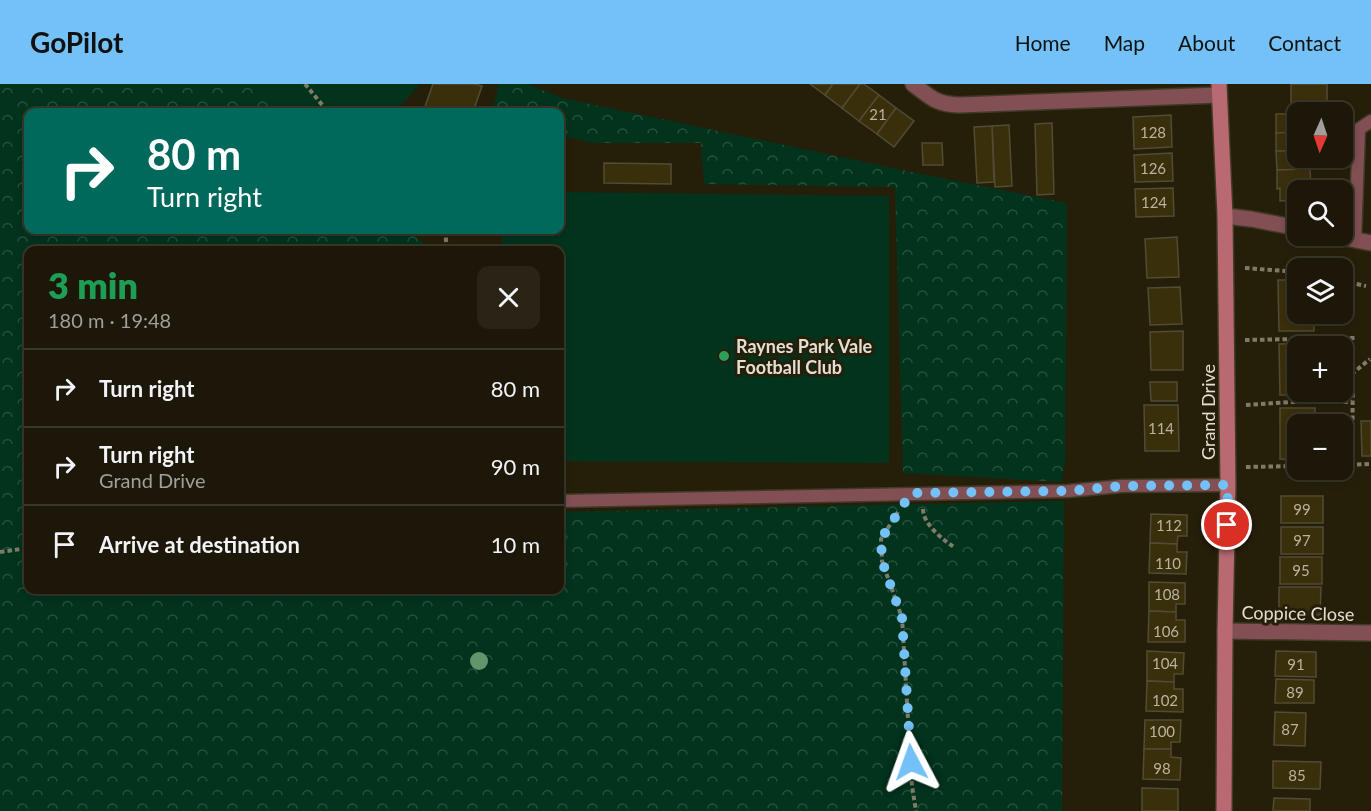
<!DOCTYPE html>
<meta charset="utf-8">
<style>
:root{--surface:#1c1708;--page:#292416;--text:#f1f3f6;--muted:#a09f9c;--line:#3a3629;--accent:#73c1f6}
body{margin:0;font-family:Lato,sans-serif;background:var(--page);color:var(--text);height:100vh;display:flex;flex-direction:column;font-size:22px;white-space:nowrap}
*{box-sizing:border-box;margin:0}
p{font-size:20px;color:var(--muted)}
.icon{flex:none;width:33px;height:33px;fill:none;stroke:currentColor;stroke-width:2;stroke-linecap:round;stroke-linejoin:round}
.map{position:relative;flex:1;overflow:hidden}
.panel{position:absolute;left:24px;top:162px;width:540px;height:348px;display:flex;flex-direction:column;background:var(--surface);border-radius:12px;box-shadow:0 3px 9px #0003,0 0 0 2px var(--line)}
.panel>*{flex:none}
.top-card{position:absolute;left:24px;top:24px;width:540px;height:126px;border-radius:12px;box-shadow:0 3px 9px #0003,0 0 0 2px var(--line);background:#00695c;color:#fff;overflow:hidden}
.needle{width:39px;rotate:183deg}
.controls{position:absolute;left:1287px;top:18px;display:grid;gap:12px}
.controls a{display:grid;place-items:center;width:66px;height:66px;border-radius:12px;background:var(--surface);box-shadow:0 3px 9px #0003,0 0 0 2px var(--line);font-size:30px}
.pin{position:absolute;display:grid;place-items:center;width:51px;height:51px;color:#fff;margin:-26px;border:3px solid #fff;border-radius:50%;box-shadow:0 2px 6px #0007}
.me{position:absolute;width:66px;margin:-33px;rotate:356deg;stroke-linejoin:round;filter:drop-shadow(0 0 4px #0008)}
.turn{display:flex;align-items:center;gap:21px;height:126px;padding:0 24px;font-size:27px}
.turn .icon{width:78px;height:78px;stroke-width:2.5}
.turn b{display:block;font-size:42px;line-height:51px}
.round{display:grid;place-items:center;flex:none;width:63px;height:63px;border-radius:12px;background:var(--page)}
.overview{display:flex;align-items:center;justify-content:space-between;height:102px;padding:0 24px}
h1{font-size:36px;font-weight:800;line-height:45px;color:#1e9e55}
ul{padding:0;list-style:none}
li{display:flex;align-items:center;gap:18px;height:78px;padding:0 24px;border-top:2px solid var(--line)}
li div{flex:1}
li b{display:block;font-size:22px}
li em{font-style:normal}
header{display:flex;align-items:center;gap:36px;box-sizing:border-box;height:84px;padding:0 30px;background:var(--accent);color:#111}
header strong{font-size:28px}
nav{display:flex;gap:33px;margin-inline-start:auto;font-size:21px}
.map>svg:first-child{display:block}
.grass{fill:#01331d}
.forest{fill:url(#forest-crowns)}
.building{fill:#3a2f0b;stroke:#524b35;stroke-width:1.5}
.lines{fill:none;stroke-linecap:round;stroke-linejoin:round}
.lane-casing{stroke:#403a26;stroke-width:15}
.street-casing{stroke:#403a26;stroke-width:18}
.secondary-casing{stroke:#403a26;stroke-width:18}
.path{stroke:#807b69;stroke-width:4;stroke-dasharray:4.5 3;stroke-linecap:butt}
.lane{stroke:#814f54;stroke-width:12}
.street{stroke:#814f54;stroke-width:15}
.secondary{stroke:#b86972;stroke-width:15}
.tree{fill:#62946d}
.route{stroke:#73c1f6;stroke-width:10;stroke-dasharray:0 18}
.leisure-dot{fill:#2e9e5b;stroke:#251f0a;stroke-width:2}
.labels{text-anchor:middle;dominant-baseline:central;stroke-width:6;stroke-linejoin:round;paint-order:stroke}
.number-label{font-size:15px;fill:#b9b3a0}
.poi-label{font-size:18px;font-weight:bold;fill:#e3dfd2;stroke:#251f0a;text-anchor:start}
.street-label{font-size:18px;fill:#e3dfd2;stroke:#251f0a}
</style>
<header>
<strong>GoPilot</strong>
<nav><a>Home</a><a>Map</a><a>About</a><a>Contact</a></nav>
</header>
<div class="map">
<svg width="1371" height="727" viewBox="0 0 1371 727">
<defs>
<pattern id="forest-crowns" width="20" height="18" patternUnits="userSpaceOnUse" patternTransform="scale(1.5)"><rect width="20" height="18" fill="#01331d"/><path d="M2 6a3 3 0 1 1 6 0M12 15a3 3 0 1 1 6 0" fill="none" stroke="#26503d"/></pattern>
</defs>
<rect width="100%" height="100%" fill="#251f0a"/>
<g class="grass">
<path d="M 266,0 L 420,0 L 395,28 L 281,28 Z"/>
<path d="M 560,108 L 889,112 L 889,379 L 560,377 L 560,166 L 502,166 L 502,146 L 560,146 Z"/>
</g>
<g class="forest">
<path d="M 0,0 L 266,0 L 281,28 L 28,28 L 28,146 L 407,146 L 433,166 L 28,166 L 28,506 L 560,506 L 560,428 L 1064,417 L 1062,727 L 0,727 Z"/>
<path d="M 499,0 L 528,0 L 562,14 L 921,90 L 1067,119 L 1065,378 L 1061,398 L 903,389 L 895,103 L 704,100 L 701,59 L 592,59 L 560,51 L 560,28 L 492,28 Z"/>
</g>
<g class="building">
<path d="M 433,0 L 475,0 L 482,2 L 473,28 L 423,28 Z"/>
<path d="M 810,0 L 833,0 L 825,11 Z"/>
<path d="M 833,0 L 860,0 L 842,24 L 825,11 Z"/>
<path d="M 860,0 L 864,0 L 879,11 L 859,37 L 842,24 Z"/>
<path d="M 1291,0 L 1327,0 L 1327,18 L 1291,19 Z"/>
<path d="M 879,11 L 896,24 L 877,50 L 859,37 Z"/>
<path d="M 896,24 L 914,37 L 894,63 L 877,50 Z"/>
<path d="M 1276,30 L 1298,30 L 1298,48 L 1276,49 Z"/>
<path d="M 1171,31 L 1172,63 L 1134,65 L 1133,33 Z"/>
<path d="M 1052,39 L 1054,110 L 1037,111 L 1035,40 Z"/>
<path d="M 1009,41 L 1012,102 L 995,103 L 992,42 Z"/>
<path d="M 992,42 L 994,98 L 977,99 L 974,43 Z"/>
<path d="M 1298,48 L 1298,67 L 1276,67 L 1276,49 Z"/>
<path d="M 922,59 L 942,59 L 943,81 L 923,81 Z"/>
<path d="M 1276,67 L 1298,67 L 1298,74 L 1310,74 L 1310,85 L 1277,86 Z"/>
<path d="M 1172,69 L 1173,97 L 1135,98 L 1134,71 Z"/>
<path d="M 604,79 L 671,80 L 671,100 L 604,99 Z"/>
<path d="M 1310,85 L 1311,106 L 1298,106 L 1298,116 L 1280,117 L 1280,104 L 1277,105 L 1277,86 Z"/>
<path d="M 1173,104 L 1174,132 L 1136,133 L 1135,105 Z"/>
<path d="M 1177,153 L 1179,193 L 1147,194 L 1145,155 Z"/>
<path d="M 1278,196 L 1298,196 L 1298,230 L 1314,230 L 1314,247 L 1279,247 Z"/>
<path d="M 1180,203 L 1182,240 L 1150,241 L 1148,204 Z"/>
<path d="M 1183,247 L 1183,286 L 1151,286 L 1150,248 Z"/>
<path d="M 1315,259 L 1315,262 L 1298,262 L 1298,308 L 1315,308 L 1315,311 L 1280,311 L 1279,260 Z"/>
<path d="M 1150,298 L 1177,298 L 1177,317 L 1151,317 Z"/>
<path d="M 1144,321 L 1178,321 L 1179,367 L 1145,367 Z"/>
<path d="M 1280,324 L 1315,324 L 1315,340 L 1298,340 L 1298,376 L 1280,375 Z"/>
<path d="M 1361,337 L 1371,337 L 1371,372 L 1362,372 Z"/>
<rect x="1281" y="412" width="42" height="27"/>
<path d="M 1151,430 L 1187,431 L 1187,452 L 1178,452 L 1177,460 L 1150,459 Z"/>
<rect x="1281" y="443" width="42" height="27"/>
<path d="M 1150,459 L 1177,460 L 1177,468 L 1187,468 L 1186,490 L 1149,489 Z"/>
<rect x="1280" y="473" width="42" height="27"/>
<path d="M 1149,498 L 1185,499 L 1185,520 L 1176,520 L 1176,528 L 1149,527 Z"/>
<path d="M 1279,503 L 1321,503 L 1320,531 L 1279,530 Z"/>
<path d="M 1149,527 L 1176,528 L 1176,536 L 1185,536 L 1185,558 L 1148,558 Z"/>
<path d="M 1147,567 L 1184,569 L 1183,590 L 1174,590 L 1174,598 L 1147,597 Z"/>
<path d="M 1276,567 L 1316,568 L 1316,593 L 1275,592 Z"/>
<path d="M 1276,595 L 1314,596 L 1314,619 L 1275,619 Z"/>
<path d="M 1147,597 L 1174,598 L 1174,605 L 1183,605 L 1183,628 L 1146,627 Z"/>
<path d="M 1275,628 L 1306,629 L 1305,662 L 1274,661 Z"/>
<path d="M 1145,636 L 1181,636 L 1180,658 L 1171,658 L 1171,665 L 1144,665 Z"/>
<path d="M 1144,665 L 1171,665 L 1171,673 L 1181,674 L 1180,696 L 1143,695 Z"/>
<path d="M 1273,677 L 1321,678 L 1320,705 L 1273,704 Z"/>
<path d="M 1142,704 L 1178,705 L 1178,727 L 1142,727 Z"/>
<path d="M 1274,714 L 1310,715 L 1310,727 L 1273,727 Z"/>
</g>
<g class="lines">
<defs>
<g id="lane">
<path d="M 1355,155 L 1359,45 L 1371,37"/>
<path d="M 560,417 L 1068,407 L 1122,402 L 1228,401"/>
</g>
<g id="street">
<path d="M 913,0 C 931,14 936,20 959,21 L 1219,11"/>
<path d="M 1225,132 L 1251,135 L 1298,144"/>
<path d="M 1335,152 L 1371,159"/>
<path d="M 1225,547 L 1371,549"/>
</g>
<path id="secondary" d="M 1219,0 L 1225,132 L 1228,401 L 1225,547 L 1224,727"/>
</defs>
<use href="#lane" class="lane-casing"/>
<use href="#street" class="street-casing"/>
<use href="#secondary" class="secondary-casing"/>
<g class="path">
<path d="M 305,0 L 328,28"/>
<path d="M 445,146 L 447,166"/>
<path d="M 1245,184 L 1298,188"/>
<path d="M 1342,197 L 1366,202"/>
<path d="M 1245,256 L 1355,254"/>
<path d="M 1246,321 L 1290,318 L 1352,318"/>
<path d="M 1342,381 L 1371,380"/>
<path d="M 1352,381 L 1353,289 L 1370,275"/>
<path d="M 1246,383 L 1298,382"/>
<path d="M 923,425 C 923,440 943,456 954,463"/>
<path d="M 898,428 L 881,455 L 882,477 L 902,534 L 912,702 L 916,727"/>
<path d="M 0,468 L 28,464"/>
</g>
<use href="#lane" class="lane"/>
<use href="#street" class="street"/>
<use href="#secondary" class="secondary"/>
</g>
<circle class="tree" cx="479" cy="577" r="9"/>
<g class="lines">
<path class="route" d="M 911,678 L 902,534 L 882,477 L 881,455 L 911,409 L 1068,407 L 1122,402 L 1228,401 L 1227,441"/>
</g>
<circle class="leisure-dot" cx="724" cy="272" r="6"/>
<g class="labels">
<g class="number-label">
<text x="878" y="30">21</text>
<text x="1153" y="48">128</text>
<text x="1153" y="84">126</text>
<text x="1154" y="118">124</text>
<text x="1161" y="344">114</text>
<text x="1302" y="425">99</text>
<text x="1169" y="441">112</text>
<text x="1302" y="456">97</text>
<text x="1168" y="479">110</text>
<text x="1301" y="486">95</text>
<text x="1167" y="510">108</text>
<text x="1166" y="547">106</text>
<text x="1165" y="579">104</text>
<text x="1296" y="580">91</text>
<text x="1295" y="608">89</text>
<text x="1165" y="616">102</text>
<text x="1290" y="645">87</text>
<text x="1162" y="647">100</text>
<text x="1162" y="684">98</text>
<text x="1297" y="691">85</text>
</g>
<g class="poi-label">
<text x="736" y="262">Raynes Park Vale<tspan x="736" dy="21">Football Club</tspan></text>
</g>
<g class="street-label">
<text transform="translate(1208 328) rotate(-90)">Grand Drive</text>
<text transform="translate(1298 529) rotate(1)">Coppice Close</text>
</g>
</g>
</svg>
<div class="controls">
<a><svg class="needle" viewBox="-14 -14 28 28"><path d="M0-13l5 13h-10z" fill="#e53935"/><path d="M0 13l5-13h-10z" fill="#a09f9c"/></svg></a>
<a><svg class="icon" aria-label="search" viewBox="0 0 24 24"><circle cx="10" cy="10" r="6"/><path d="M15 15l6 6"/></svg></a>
<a><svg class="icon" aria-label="layers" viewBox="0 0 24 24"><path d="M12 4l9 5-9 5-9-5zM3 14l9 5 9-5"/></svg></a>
<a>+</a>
<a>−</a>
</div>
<div class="pin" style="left:1227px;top:441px;background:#d93025"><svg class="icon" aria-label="arrive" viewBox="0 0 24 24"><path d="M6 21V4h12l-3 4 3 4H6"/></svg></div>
<svg class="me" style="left:911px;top:678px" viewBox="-20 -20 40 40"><path d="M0-17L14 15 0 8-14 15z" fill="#73c1f6" stroke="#fff" stroke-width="4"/></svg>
<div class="top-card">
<div class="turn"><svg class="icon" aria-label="right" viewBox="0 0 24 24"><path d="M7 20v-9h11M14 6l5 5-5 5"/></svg><div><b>80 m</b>Turn right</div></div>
</div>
<section class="panel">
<div class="overview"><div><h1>3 min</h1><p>180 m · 19:48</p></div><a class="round"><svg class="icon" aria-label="close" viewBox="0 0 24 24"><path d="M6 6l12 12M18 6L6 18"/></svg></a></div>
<ul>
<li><svg class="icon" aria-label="right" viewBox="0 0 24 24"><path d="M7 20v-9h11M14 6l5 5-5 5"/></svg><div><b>Turn right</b></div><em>80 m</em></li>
<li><svg class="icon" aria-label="right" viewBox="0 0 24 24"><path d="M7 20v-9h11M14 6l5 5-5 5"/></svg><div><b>Turn right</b><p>Grand Drive</p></div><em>90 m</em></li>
<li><svg class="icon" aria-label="arrive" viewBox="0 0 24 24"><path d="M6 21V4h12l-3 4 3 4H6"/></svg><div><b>Arrive at destination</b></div><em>10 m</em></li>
</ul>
</section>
</div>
